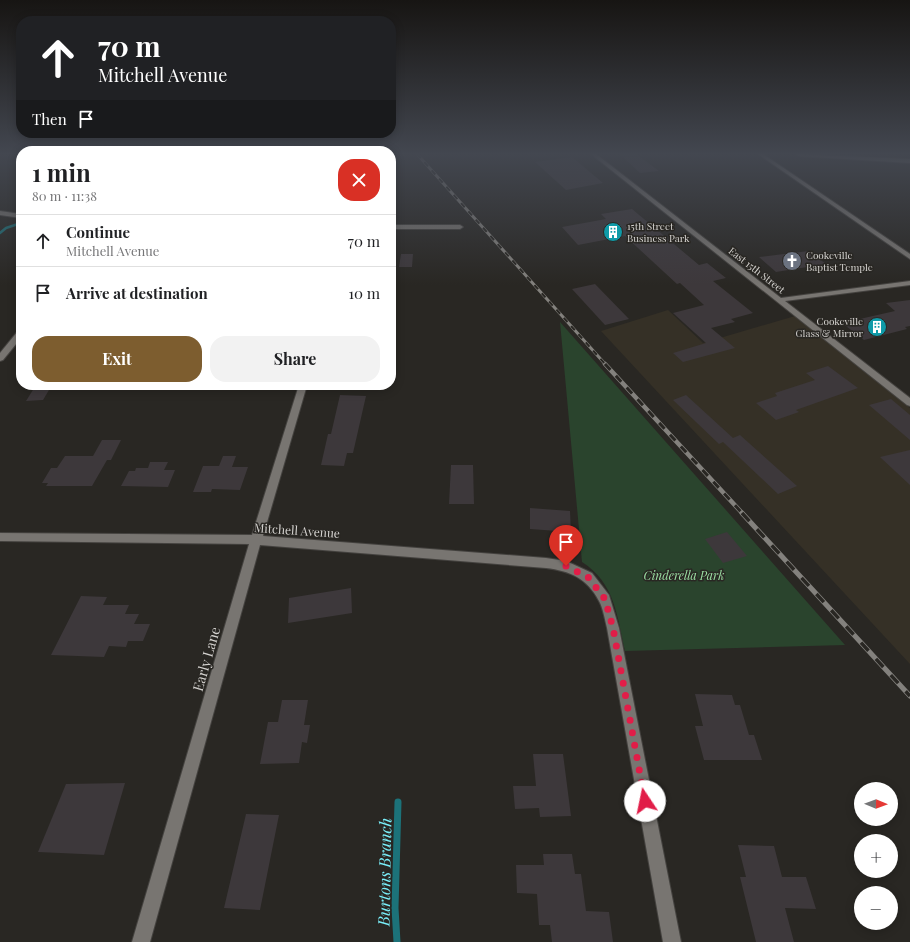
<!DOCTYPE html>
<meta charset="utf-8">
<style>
:root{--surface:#fff;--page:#f2f2f2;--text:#202124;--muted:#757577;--line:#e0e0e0;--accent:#7d5d2f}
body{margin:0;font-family:"Playfair Display",serif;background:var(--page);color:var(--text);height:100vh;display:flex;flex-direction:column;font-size:15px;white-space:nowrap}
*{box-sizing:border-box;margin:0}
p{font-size:13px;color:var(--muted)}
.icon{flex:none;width:22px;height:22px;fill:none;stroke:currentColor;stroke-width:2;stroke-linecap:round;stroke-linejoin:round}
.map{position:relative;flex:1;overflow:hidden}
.panel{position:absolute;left:16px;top:146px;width:380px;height:244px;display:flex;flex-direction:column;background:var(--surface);border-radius:16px;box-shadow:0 2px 10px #0003}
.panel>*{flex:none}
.guide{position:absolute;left:16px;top:16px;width:380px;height:122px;border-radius:16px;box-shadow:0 2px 10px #0003;background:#202124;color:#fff;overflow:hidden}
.needle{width:26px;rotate:91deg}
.tools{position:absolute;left:854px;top:782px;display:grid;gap:8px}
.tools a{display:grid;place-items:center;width:44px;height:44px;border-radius:50%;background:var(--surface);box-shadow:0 2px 10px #0003;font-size:20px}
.pin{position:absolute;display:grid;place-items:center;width:34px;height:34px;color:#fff;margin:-41px -17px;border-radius:50% 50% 50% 0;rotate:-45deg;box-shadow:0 0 4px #0007}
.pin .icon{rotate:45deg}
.me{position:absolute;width:44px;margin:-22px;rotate:349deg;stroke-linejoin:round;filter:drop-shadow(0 0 3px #0008)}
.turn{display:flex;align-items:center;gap:14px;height:84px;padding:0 16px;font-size:18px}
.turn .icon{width:52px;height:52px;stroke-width:2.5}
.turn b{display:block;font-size:28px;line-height:34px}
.then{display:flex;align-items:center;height:38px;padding:0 16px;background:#0003;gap:8px;font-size:15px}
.round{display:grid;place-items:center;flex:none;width:42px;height:42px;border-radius:16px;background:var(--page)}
.headline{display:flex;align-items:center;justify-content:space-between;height:68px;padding:0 16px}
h1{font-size:24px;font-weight:700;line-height:30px}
.cta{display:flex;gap:8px;margin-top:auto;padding:8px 16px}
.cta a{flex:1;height:46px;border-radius:16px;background:var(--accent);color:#fff;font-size:16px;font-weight:700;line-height:46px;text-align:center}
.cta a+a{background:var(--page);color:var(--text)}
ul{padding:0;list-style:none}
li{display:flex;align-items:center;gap:12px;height:52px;padding:0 16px;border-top:1px solid var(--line)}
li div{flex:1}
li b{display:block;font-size:15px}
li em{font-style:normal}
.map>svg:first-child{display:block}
.built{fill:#353026}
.green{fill:#2a442d}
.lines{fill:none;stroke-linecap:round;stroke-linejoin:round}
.stream-far1{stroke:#1c7279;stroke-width:2.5}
.stream{stroke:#1c7279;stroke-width:7}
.building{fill:#3d383b}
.minor-casing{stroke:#44423f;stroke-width:2}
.minor{fill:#787571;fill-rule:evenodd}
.rail-far2-casing{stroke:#83817d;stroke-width:3}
.rail-far1-casing{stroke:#83817d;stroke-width:4.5}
.rail-casing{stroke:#83817d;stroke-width:5}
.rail-far2{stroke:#292723;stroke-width:2;stroke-dasharray:5.5;stroke-linecap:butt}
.rail-far1{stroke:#292723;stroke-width:3;stroke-dasharray:8;stroke-linecap:butt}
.rail{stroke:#292723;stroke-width:3.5;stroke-dasharray:11;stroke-linecap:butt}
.route{stroke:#e11d48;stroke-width:7;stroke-dasharray:0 12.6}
.labels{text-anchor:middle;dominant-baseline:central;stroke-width:3;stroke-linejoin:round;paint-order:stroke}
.far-poi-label{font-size:10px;fill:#d4d2cf;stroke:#292723;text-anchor:start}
.far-street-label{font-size:10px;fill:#d4d2cf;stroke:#292723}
.street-label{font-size:12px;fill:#d4d2cf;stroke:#292723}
.park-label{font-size:12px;font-style:italic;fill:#9bdfa3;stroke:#292723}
.near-street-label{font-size:14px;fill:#d4d2cf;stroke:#292723}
.near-water-label{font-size:16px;font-style:italic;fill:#7af0fb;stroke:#292723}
</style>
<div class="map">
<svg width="910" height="942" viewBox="0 0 910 942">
<rect width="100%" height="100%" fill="#292723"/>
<path class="built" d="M 668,310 L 703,343 L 795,316 L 910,408 L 910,664 L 601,331 Z"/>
<path class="green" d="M 560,322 L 845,645 L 625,651 C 617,616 615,583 582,562 Z"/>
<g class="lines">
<g class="stream-far1">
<path d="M 391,177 L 395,177"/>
<path d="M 0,233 L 6,228 L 21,223"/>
</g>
<path class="stream" d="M 397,942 L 395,908 L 398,802"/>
</g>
<g class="building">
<path d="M 620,154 L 636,154 L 659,171 L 640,173 Z"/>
<path d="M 572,157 L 603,183 L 566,190 L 535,162 Z"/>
<path d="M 632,209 L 699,265 L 707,263 L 726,278 L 713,281 L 753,313 L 731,319 L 735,322 L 711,328 L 735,348 L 683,362 L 673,353 L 706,343 L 673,313 L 704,305 L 680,283 L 677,284 L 625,236 L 578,245 L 562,227 L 606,219 L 601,214 Z"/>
<path d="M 809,251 L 826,264 L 776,272 L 759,257 Z"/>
<path d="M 401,254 L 413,254 L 412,267 L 399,267 Z"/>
<path d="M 595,284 L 629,319 L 605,325 L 572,289 Z"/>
<path d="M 910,300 L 910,326 L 905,327 L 907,329 L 864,340 L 842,323 L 895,311 L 886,303 Z"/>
<path d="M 828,366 L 858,388 L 796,410 L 799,412 L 776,420 L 756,403 L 777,396 L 775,393 L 815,380 L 806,373 Z"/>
<path d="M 36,385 L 52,385 L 43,400 L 26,401 Z"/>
<path d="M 340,395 L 366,396 L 353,453 L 347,453 L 344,466 L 321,465 L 328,434 L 331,434 Z"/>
<path d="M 686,395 L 733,438 L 740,435 L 797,486 L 778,494 L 723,442 L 719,444 L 673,400 Z"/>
<path d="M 891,399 L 910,415 L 910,440 L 869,405 Z"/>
<path d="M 102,440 L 121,440 L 111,460 L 107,460 L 92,486 L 46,486 L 48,483 L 42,483 L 51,468 L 57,468 L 65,456 L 93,456 Z"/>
<path d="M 910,450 L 910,485 L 880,457 Z"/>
<path d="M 223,456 L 236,456 L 232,467 L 248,467 L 240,490 L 212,489 L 211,492 L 193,492 L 203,466 L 219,466 Z"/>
<path d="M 150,462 L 168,462 L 164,470 L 175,470 L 168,487 L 121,486 L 129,471 L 135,471 L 136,468 L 148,468 Z"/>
<path d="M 451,465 L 473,465 L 474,504 L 449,504 Z"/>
<path d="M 530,508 L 570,511 L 571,532 L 530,529 Z"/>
<path d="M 727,532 L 747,556 L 723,563 L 705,539 Z"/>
<path d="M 351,588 L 352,613 L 288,623 L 289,598 Z"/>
<path d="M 81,596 L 107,597 L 103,605 L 129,605 L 125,614 L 139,614 L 134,624 L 150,624 L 143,641 L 128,641 L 126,647 L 109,646 L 104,657 L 51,655 Z"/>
<path d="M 695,694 L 732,695 L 735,705 L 740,705 L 749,735 L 754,735 L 762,760 L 704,760 L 695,726 L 703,726 Z"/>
<path d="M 282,700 L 308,700 L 304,725 L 310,725 L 307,743 L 302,742 L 299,763 L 260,764 L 268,722 L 278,722 Z"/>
<path d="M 533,754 L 563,754 L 571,816 L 540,817 L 539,808 L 515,809 L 513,786 L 536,786 Z"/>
<path d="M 125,783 L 104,855 L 38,852 L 66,784 Z"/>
<path d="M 246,814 L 279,815 L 260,910 L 224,908 Z"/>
<path d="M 738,845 L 774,846 L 782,877 L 806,877 L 816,909 L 785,908 L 794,942 L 756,942 L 740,877 L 746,877 Z"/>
<path d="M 543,854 L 572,854 L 575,874 L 581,874 L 586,911 L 609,912 L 613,942 L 552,942 L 550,925 L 539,925 L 537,894 L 517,893 L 516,865 L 544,865 Z"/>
</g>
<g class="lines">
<defs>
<g id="minor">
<path d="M 591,154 L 596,154 L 781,298 L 910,281 L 910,285 L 785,301 L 910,398 L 910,406 L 907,405 Z"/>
<path d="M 758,154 L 763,154 L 910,254 L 910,259 Z"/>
<path d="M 796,154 L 910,159 L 910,163 L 798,156 Z"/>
<path d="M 0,211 L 21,214 L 21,218 L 0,215 Z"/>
<path d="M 391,225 L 460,225 L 463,227 L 460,229 L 391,229 Z"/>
<path d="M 18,331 L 21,331 L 21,338 L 3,360 L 0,361 L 0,353 Z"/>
<path d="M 299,385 L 307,385 L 263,536 L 546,558 L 566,561 L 592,573 L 609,595 L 619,628 L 681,942 L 663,942 L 607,628 C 605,620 603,608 599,601 C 587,578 570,571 546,568 L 260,545 L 150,942 L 132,942 L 249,544 L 0,541 L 0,533 L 252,535 Z"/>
</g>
</defs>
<use href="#minor" class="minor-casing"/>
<use href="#minor" class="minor"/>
<defs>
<path id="rail-far2" d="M 417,154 L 606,365"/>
<path id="rail-far1" d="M 605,364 L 743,514"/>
<path id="rail" d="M 742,513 L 910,696"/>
</defs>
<use href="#rail-far2" class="rail-far2-casing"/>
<use href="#rail-far1" class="rail-far1-casing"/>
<use href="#rail" class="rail-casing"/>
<use href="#rail-far2" class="rail-far2"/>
<use href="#rail-far1" class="rail-far1"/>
<use href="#rail" class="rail"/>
</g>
<linearGradient id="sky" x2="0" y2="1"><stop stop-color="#171513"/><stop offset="0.54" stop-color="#434750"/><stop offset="1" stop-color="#434750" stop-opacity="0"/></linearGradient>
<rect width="910" height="285" fill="url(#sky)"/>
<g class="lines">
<path class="route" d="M 566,566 L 588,577 L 605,599 L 613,628 L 645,801"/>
</g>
<defs>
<symbol id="building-disc" viewBox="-11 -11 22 22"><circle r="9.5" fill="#0f9aa8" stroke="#292723"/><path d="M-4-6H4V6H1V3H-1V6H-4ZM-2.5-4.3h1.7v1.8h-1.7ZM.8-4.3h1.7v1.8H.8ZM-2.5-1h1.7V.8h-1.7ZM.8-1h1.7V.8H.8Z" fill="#fff"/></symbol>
<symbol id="church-disc" viewBox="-11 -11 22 22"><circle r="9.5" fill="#6b7280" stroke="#292723"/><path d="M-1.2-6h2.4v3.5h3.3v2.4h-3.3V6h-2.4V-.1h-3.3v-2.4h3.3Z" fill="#fff"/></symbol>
</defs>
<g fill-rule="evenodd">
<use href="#building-disc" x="602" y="221" width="22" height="22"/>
<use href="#church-disc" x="781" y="250" width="22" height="22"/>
<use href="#building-disc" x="866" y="316" width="22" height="22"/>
</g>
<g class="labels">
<g class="far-poi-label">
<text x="627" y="226">15th Street<tspan x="627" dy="12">Business Park</tspan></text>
<text x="806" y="255">Cookeville<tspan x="806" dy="12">Baptist Temple</tspan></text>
<text x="863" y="321" text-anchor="end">Cookeville<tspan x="863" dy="12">Glass &amp; Mirror</tspan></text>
</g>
<g class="far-street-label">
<text transform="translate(757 270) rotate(38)">East 15th Street</text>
</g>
<g class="street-label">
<text transform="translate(297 530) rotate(4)">Mitchell Avenue</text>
</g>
<g class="park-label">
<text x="684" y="575">Cinderella Park</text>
</g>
<g class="near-street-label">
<text transform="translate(206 659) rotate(-74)">Early Lane</text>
</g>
<g class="near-water-label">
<text transform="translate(384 872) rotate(-89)">Burtons Branch</text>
</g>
</g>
</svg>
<div class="tools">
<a><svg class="needle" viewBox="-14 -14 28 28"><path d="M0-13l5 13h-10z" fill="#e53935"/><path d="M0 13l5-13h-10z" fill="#757577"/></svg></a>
<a>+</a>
<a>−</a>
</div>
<div class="pin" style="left:566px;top:566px;background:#d93025"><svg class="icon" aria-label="arrive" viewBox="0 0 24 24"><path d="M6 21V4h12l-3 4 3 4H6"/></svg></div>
<svg class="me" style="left:645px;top:801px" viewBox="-20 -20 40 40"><circle r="19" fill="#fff"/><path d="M0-13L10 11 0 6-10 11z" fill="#e11d48"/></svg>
<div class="guide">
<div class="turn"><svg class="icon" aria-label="ahead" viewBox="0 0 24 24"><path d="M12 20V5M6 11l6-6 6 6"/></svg><div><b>70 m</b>Mitchell Avenue</div></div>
<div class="then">Then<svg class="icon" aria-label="arrive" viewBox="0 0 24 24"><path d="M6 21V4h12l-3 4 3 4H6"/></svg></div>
</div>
<section class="panel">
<div class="headline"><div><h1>1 min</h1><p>80 m · 11:38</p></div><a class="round" style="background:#d93025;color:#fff"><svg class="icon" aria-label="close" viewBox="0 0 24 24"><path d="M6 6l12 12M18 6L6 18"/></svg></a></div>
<ul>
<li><svg class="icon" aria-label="ahead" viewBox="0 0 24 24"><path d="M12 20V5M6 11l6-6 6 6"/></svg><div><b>Continue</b><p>Mitchell Avenue</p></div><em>70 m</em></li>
<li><svg class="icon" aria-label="arrive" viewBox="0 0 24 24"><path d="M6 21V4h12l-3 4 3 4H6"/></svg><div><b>Arrive at destination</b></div><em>10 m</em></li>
</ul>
<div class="cta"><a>Exit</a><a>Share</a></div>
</section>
</div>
